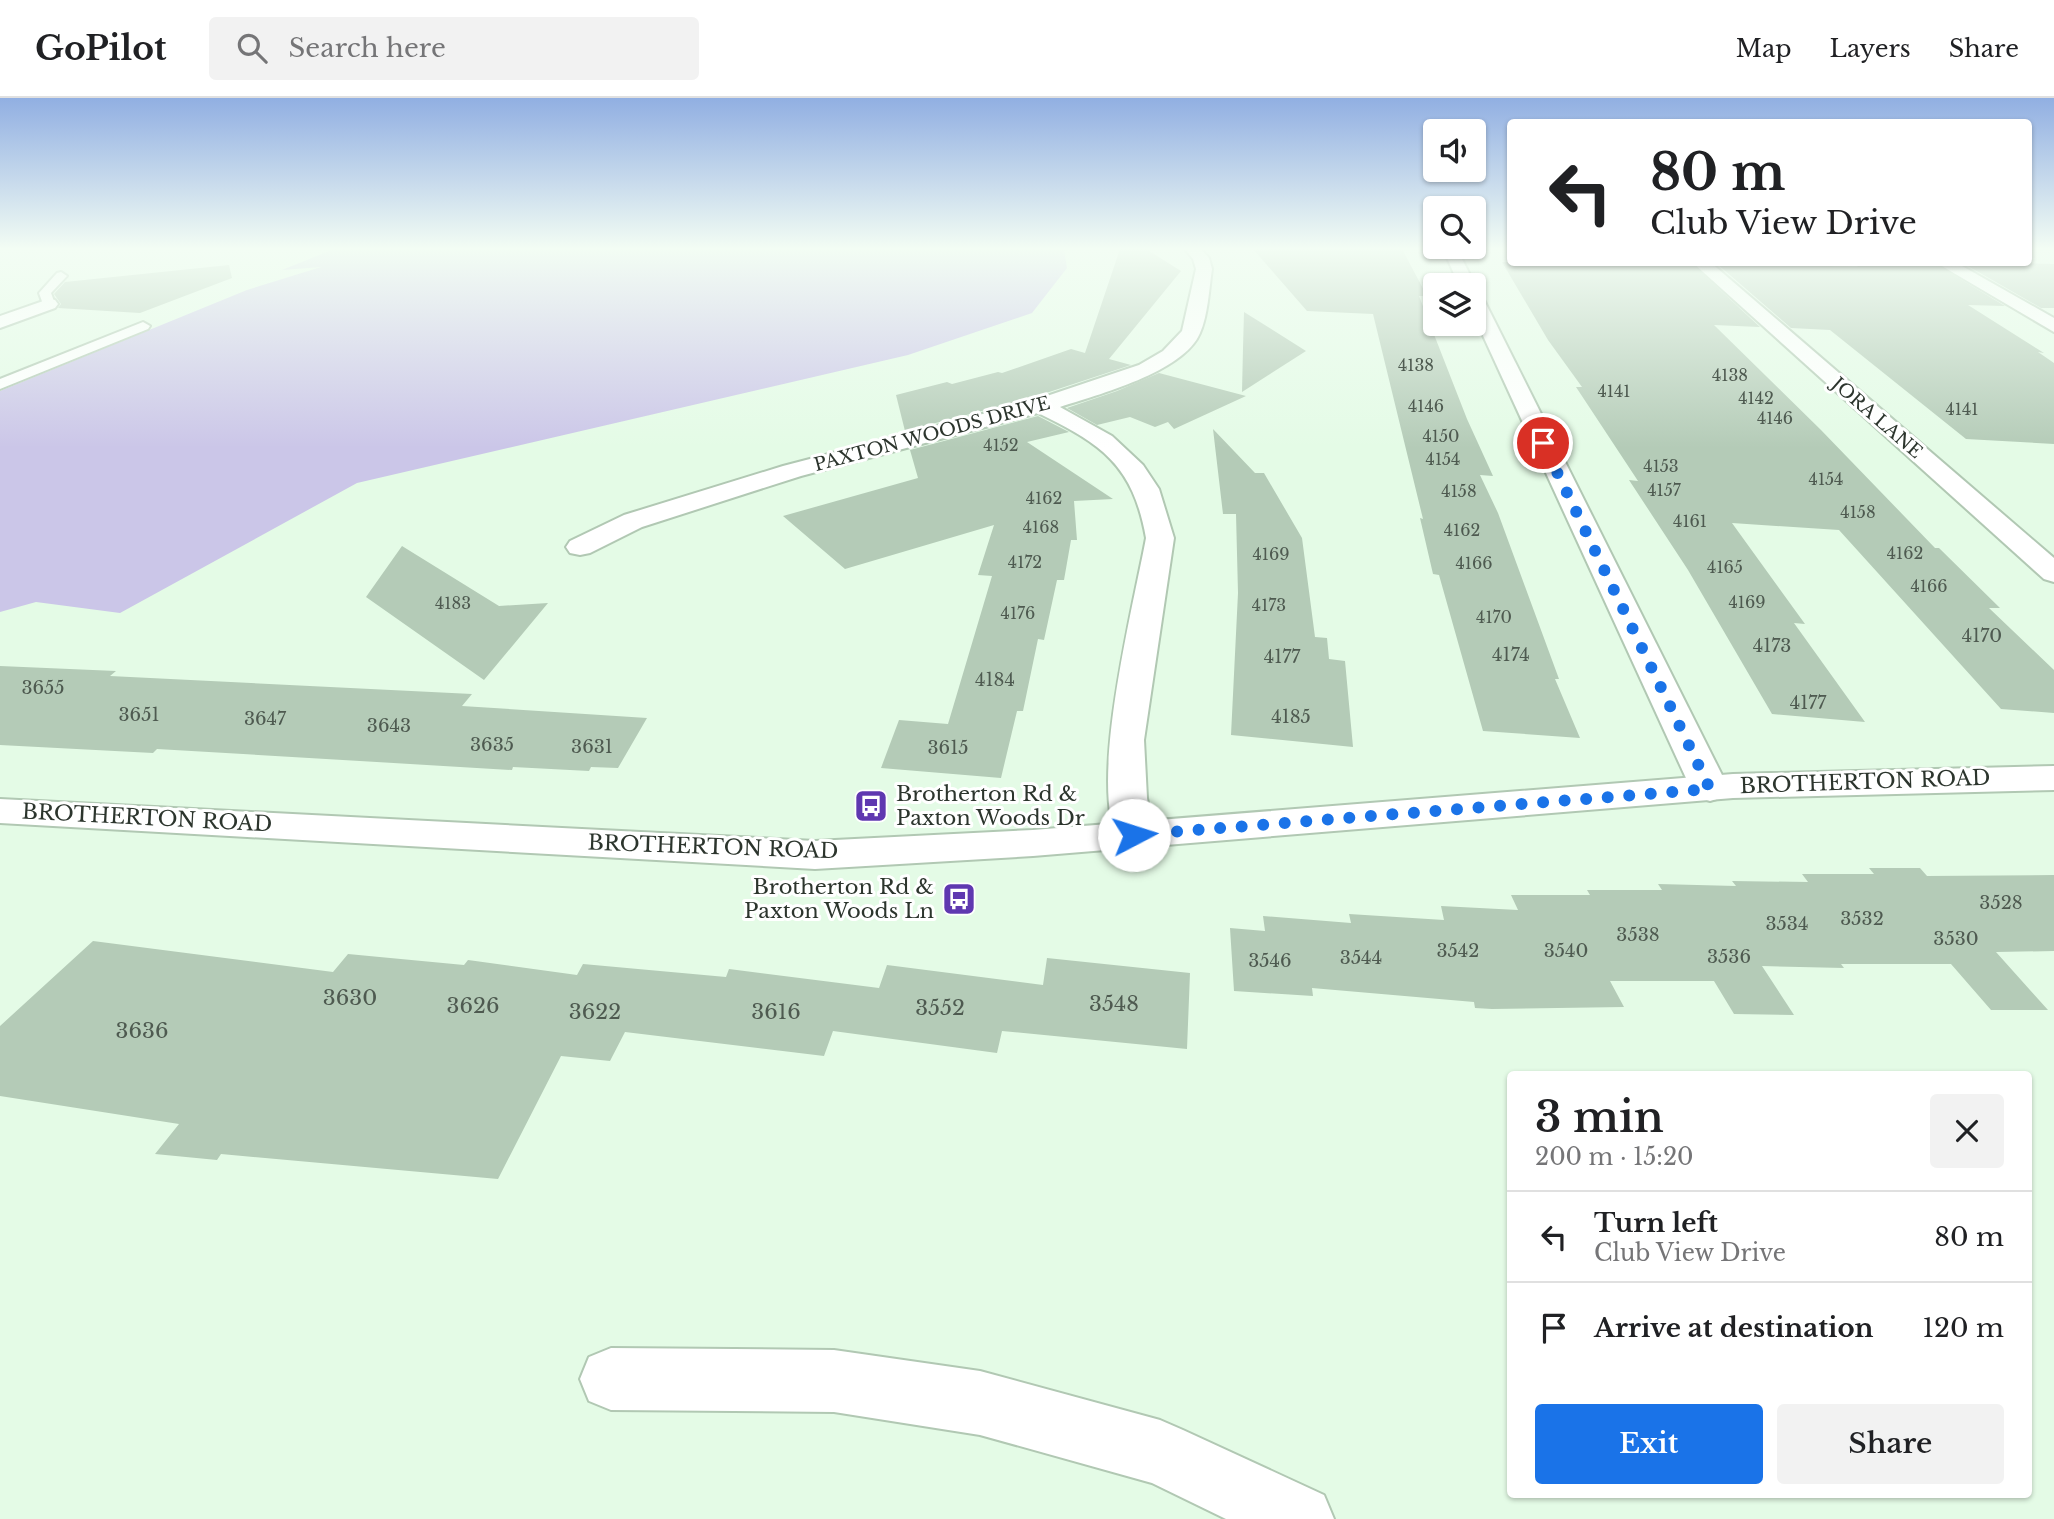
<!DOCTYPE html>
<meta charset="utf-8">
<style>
:root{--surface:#fff;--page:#f2f2f2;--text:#202124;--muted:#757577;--line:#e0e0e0;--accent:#1a73e8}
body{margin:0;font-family:"Libre Baskerville",serif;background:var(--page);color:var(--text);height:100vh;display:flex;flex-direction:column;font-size:26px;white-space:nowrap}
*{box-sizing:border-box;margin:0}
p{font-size:23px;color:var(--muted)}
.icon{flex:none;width:38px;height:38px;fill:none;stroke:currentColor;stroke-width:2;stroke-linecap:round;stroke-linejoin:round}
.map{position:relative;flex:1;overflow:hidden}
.panel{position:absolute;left:1507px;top:973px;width:525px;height:427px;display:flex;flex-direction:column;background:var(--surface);border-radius:7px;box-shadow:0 2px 5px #0004}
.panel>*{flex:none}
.hud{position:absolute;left:1507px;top:21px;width:525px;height:147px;border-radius:7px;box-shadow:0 2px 5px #0004;background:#fff;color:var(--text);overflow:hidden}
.fabs{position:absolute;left:1423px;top:21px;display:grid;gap:14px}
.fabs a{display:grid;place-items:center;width:63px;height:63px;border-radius:7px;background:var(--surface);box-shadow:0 2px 5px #0004;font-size:35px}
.pin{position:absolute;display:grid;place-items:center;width:60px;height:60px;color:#fff;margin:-30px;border:4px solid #fff;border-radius:50%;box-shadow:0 2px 7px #0007}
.me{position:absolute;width:77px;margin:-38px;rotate:85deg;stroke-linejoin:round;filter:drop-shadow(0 0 5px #0008)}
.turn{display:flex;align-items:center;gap:24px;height:147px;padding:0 28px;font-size:32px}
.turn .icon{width:91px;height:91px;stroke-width:2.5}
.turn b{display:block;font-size:49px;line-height:60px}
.round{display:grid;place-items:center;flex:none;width:74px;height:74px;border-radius:7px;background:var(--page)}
.summary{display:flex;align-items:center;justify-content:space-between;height:119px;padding:0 28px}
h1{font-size:42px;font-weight:600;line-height:52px}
.button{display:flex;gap:14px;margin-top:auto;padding:14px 28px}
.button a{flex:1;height:80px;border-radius:7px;background:var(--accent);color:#fff;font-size:28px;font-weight:600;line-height:80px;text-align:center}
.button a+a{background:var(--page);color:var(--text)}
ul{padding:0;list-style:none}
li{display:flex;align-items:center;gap:21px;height:91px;padding:0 28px;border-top:2px solid var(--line)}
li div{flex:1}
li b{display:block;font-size:26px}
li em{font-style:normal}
header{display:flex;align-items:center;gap:42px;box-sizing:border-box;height:98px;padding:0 35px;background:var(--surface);border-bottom:2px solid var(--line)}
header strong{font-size:33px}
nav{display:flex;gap:38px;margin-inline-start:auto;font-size:24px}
.search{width:490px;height:63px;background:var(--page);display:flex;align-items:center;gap:18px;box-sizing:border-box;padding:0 24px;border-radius:7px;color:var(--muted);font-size:26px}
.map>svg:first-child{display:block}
.green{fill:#cbc6e8}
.building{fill:#b4cbb7}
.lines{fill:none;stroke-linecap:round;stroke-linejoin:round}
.lane-casing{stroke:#b1c8b3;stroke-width:4}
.street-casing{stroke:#b1c8b3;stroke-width:4}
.secondary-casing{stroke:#b1c8b3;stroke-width:4}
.lane{fill:#fff;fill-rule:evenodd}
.street{fill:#fff;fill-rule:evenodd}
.secondary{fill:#fff;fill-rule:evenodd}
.route{stroke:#1a73e8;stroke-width:12;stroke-dasharray:0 21.6}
.labels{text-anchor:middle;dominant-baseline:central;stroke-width:6;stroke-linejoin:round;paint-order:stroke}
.far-number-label{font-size:16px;fill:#4e5a50}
.far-street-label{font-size:18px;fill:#2c352d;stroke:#fff}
.number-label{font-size:18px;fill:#4e5a50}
.street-label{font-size:21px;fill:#2c352d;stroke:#fff}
.poi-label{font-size:21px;fill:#2c352d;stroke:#fff;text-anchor:start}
.near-number-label{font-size:21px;fill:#4e5a50}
</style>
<header>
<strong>GoPilot</strong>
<div class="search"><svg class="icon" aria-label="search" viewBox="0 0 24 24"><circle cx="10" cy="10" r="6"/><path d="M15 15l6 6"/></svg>Search here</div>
<nav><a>Map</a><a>Layers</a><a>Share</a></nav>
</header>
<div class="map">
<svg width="2054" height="1421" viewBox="0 0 2054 1421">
<rect width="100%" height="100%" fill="#e4fbe6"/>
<path class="green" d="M 334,151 L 1064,151 L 1067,170 L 1032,215 L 908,257 L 357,385 L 120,515 L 36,504 L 0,514 L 0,293 L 247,192 L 321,169 L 282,172 Z"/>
<g class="building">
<path d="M 1120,151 L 1146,151 L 1181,173 L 1109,261 L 1131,267 L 1031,300 L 905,333 L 896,297 L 947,284 L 952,286 L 998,274 L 1002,275 L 1071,251 L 1085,255 Z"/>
<path d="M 1253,151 L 1402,151 L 1427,198 L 1419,198 L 1467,321 L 1493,378 L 1480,377 L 1498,415 L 1559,581 L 1555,581 L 1580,640 L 1483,633 L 1439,477 L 1433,476 L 1420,420 L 1423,421 L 1373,216 L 1307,213 Z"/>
<path d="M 1502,164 L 1690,164 L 1760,229 L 1714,227 L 1821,332 L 1935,450 L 1939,450 L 2000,510 L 1989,510 L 2054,572 L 2054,615 L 2001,611 L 1839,432 L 1732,425 L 1805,526 L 1794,525 L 1865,624 L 1772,616 L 1688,472 L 1629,382 L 1638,383 L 1576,289 L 1582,289 L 1548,242 Z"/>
<path d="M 1715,164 L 1858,169 L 1851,164 L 1932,164 L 2005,208 L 1968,207 L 2044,255 L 2038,254 L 2054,265 L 2054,346 L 1966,341 L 1830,232 L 1791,230 Z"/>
<path d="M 1961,164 L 2054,166 L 2054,210 L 2041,210 Z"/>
<path d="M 229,167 L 232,180 L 140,215 L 58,210 L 61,206 L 54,196 L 65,184 Z"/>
<path d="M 1244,214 L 1306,253 L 1242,294 L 1243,250 Z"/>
<path d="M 1159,275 L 1246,298 L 1174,331 L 1168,324 L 1155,329 L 1130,319 L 1097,327 L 1067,310 L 1117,293 Z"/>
<path d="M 1038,318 L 1069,334 L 1027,344 L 1113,401 L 1074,403 L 1077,442 L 1071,442 L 1064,482 L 1057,482 L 1044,542 L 1038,541 L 1023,613 L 1017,613 L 1001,680 L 881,670 L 899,622 L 948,626 L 992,478 L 978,477 L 994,427 L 845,471 L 783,418 L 918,380 L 910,352 Z"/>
<path d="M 1213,331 L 1255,375 L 1264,375 L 1302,440 L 1315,539 L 1327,540 L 1329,561 L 1345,563 L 1353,649 L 1231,637 L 1238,495 L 1236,416 L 1223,416 Z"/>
<path d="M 402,448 L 499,508 L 548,505 L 484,582 L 366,499 Z"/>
<path d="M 0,568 L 116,573 L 110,578 L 472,596 L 462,608 L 647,620 L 618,670 L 591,669 L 589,673 L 513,669 L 512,672 L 157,651 L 153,655 L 0,647 Z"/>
<path d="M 1869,770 L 1920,770 L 1927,778 L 2054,777 L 2054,853 L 1996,854 L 2048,912 L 1991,912 L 1951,866 L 1841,866 L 1844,870 L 1762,868 L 1794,917 L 1734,916 L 1714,883 L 1610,883 L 1624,909 L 1492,911 L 1475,910 L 1474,904 L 1312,890 L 1313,898 L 1234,893 L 1230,830 L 1265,833 L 1263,818 L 1351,825 L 1349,816 L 1444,822 L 1441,808 L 1518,812 L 1511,797 L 1590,797 L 1587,792 L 1662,792 L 1658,786 L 1736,788 L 1732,783 L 1808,784 L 1802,776 L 1874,776 Z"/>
<path d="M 93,843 L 333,874 L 348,856 L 464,867 L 468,862 L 577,877 L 583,866 L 726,879 L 729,871 L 879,890 L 887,867 L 1043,887 L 1047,860 L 1190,875 L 1187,951 L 1002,933 L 997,955 L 833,933 L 824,958 L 625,934 L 610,963 L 561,958 L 498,1081 L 221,1056 L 217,1062 L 155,1056 L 179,1026 L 0,998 L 0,928 Z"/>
</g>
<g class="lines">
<defs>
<g id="lane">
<path d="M 61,174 L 67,178 L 51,195 L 55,206 L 49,210 L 44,209 L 39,195 L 57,175 Z"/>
<path d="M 143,224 L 150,228 L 148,231 L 0,291 L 0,281 Z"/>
</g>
<g id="street">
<path d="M 1185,151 L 1201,151 L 1209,160 L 1212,171 C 1209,191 1208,217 1200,235 C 1184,274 1097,297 1060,309 L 1112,338 L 1143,367 L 1159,391 L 1174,440 L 1144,642 L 1147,700 L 1154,737 L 1148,746 L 1134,750 L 1120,746 C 1086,692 1134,506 1146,440 C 1133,367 1102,346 1038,315 L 801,378 L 642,429 L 590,455 L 580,457 L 570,455 L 566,449 L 570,443 L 624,417 L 783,368 L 1032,303 L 1139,267 L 1163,253 L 1182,233 L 1196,171 L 1193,161 Z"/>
<path d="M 1443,151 L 1457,151 L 1475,187 L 1474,190 L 1474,187 L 1459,187 Z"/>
<path d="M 1692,164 L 1710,164 L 2054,460 L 2054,484 L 2044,481 Z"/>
<path d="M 1935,164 L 1955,164 L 2054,220 L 2054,234 Z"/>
<path d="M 1474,195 L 1483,200 L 1729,691 L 1723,699 L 1710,703 L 1697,699 L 1691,691 L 1474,218 Z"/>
<path d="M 49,201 L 55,202 L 58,206 L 55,210 L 0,230 L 0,218 Z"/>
<path d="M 611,1250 L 834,1252 L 980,1273 L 1160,1322 L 1183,1332 L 1324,1397 L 1334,1421 L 1226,1421 L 1152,1385 L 980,1337 L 834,1314 L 611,1312 L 589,1303 L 580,1281 L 589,1259 Z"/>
</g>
<path id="secondary" d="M 2054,668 L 2054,692 L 1733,700 L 1033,758 L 815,771 L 0,725 L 0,701 L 815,743 L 1033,732 L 1733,676 Z"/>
</defs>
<use href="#lane" class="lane-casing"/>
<use href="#street" class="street-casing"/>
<use href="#secondary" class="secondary-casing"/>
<use href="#lane" class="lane"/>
<use href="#street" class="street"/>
<use href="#secondary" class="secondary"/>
</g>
<linearGradient id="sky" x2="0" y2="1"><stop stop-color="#91afe2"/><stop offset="0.43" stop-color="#f3fdf4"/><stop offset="1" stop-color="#f3fdf4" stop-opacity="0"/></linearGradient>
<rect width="2054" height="350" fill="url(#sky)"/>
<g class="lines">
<path class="route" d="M 1134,737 L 1710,691 L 1543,345"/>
</g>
<defs>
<symbol id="bus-square" viewBox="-11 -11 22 22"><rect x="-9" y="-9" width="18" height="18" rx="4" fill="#5f38b0" stroke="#fff"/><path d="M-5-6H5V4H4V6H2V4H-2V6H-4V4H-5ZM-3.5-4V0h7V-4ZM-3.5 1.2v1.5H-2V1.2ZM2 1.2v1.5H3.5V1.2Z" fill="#fff"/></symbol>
</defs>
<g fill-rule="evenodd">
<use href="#bus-square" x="852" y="689" width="38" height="38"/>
<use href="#bus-square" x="940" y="782" width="38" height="38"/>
</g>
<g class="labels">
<g class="far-number-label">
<text x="1416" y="267">4138</text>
<text x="1730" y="277">4138</text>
<text x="1614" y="293">4141</text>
<text x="1756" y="300">4142</text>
<text x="1426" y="308">4146</text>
<text x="1962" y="311">4141</text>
<text x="1775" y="320">4146</text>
<text x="1441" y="338">4150</text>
<text x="1001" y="347">4152</text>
<text x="1443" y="361">4154</text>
<text x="1661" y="368">4153</text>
<text x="1826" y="381">4154</text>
<text x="1664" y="392">4157</text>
<text x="1459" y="393">4158</text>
<text x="1044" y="400">4162</text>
<text x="1858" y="414">4158</text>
<text x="1690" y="423">4161</text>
<text x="1041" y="429">4168</text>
<text x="1462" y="432">4162</text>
<text x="1905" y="455">4162</text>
<text x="1271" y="456">4169</text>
<text x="1025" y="464">4172</text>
<text x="1474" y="465">4166</text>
<text x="1725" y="469">4165</text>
<text x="1929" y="488">4166</text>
<text x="1747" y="504">4169</text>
<text x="453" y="505">4183</text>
<text x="1269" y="507">4173</text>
<text x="1018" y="515">4176</text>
<text x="1494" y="519">4170</text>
</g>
<g class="far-street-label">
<text transform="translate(1877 320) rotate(41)">JORA LANE</text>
<text transform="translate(932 336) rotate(-15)">PAXTON WOODS DRIVE</text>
</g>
<g class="number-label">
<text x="1982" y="538">4170</text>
<text x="1772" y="548">4173</text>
<text x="1511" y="557">4174</text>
<text x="1282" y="559">4177</text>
<text x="995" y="582">4184</text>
<text x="43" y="590">3655</text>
<text x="1808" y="605">4177</text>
<text x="139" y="617">3651</text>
<text x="1291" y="619">4185</text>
<text x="265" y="621">3647</text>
<text x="389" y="628">3643</text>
<text x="492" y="647">3635</text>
<text x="592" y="649">3631</text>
<text x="948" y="650">3615</text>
<text x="2001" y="805">3528</text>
<text x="1862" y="821">3532</text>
<text x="1787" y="826">3534</text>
<text x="1638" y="837">3538</text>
<text x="1956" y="841">3530</text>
<text x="1458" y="853">3542</text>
<text x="1566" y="853">3540</text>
<text x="1729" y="859">3536</text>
<text x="1361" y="860">3544</text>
<text x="1270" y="863">3546</text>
</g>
<g class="street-label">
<text transform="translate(1865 684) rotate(-2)">BROTHERTON ROAD</text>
<text transform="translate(147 720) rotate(3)">BROTHERTON ROAD</text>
<text transform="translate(713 749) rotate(2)">BROTHERTON ROAD</text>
</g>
<g class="poi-label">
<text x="896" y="696">Brotherton Rd &amp;<tspan x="896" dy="24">Paxton Woods Dr</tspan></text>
<text x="934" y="789" text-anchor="end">Brotherton Rd &amp;<tspan x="934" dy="24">Paxton Woods Ln</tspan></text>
</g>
<g class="near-number-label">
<text x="350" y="900">3630</text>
<text x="1114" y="906">3548</text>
<text x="473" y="908">3626</text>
<text x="940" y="910">3552</text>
<text x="595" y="914">3622</text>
<text x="776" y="914">3616</text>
<text x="142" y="933">3636</text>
</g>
</g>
</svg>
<div class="fabs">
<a><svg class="icon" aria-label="sound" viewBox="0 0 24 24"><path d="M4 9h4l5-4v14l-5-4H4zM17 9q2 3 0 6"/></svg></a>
<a><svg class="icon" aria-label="search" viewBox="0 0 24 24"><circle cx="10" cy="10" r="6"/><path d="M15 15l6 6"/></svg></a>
<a><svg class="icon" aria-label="layers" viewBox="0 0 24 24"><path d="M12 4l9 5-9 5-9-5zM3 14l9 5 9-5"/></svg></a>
</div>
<div class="pin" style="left:1543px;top:345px;background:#d93025"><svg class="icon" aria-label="arrive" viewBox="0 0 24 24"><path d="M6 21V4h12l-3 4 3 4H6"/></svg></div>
<svg class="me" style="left:1134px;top:737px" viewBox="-20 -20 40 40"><circle r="19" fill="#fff"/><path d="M0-13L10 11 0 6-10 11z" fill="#1a73e8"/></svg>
<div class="hud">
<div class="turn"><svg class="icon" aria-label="left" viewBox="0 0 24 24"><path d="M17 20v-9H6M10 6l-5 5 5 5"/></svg><div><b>80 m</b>Club View Drive</div></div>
</div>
<section class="panel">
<div class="summary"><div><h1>3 min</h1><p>200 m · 15:20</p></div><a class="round"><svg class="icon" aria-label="close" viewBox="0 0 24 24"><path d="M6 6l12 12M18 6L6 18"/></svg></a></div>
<ul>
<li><svg class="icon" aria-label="left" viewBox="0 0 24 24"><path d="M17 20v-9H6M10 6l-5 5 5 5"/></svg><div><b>Turn left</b><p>Club View Drive</p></div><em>80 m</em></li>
<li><svg class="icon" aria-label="arrive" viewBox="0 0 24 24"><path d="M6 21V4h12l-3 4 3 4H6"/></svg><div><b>Arrive at destination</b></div><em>120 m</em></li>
</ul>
<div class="button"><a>Exit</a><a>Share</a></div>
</section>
</div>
